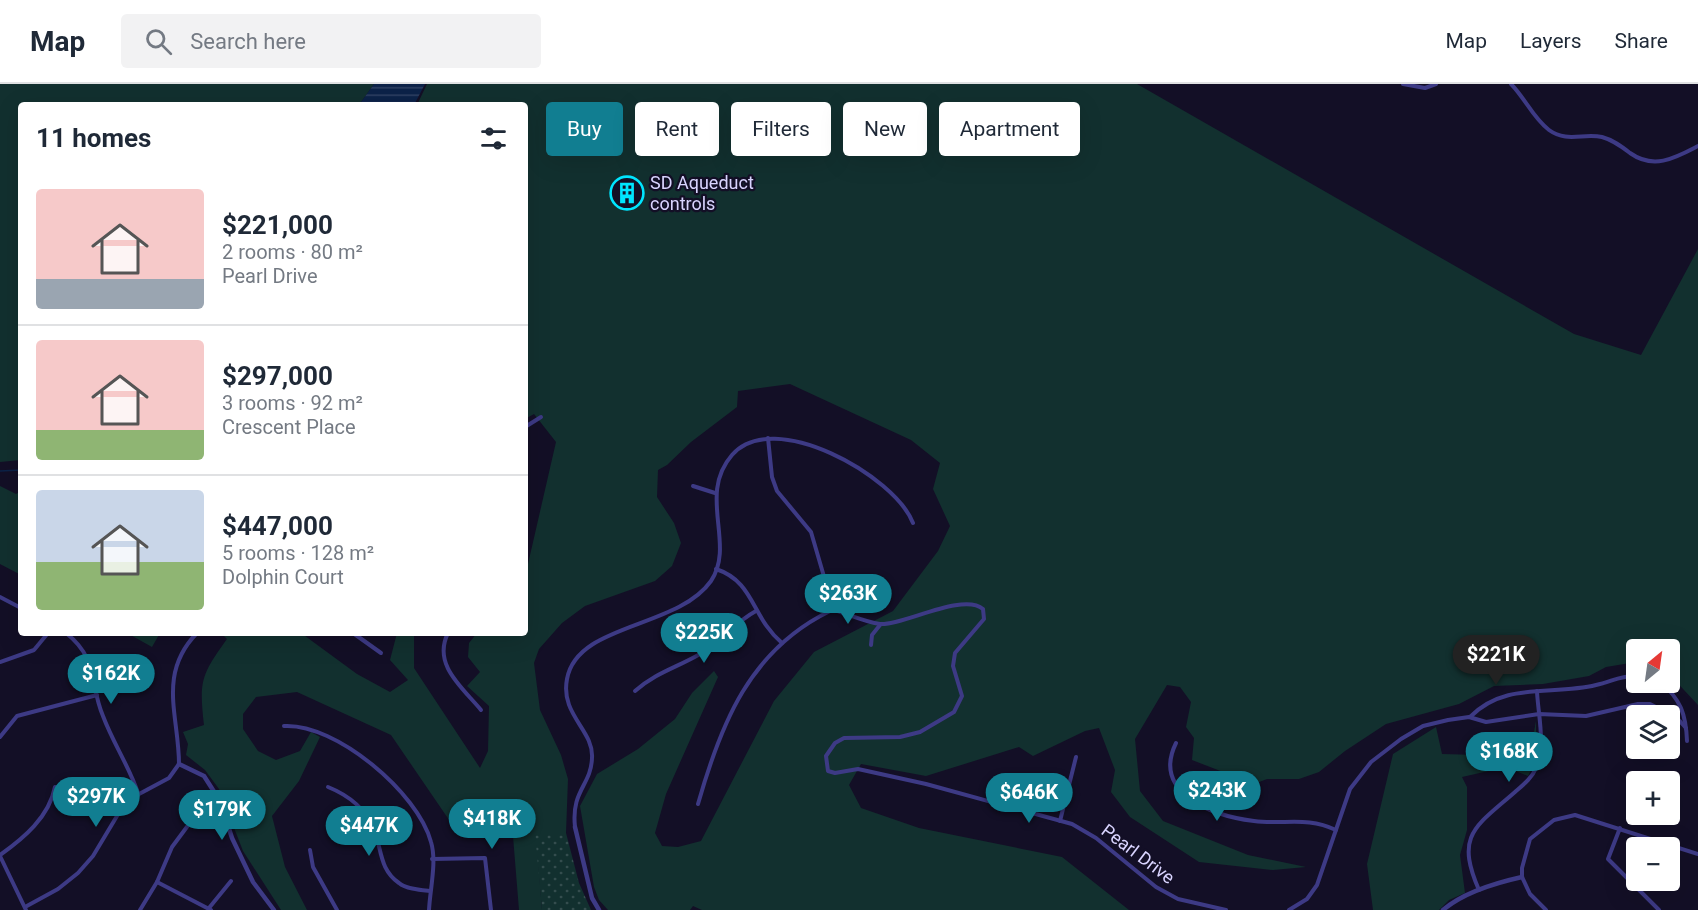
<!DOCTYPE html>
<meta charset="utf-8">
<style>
:root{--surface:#fff;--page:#f2f2f3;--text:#1f2937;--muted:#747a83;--line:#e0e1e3;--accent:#117e91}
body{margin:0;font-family:Roboto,sans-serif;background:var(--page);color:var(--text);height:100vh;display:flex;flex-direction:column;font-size:22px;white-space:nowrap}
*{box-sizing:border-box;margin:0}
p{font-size:20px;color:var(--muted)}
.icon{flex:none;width:33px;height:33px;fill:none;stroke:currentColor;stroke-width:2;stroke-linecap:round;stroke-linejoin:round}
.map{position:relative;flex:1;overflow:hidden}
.side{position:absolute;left:18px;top:18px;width:510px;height:534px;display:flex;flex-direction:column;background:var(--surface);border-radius:6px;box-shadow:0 6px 24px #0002}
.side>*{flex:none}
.guide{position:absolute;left:546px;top:18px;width:570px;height:54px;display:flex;gap:12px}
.needle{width:39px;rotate:29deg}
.controls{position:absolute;left:1626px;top:555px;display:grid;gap:12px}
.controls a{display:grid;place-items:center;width:54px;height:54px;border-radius:6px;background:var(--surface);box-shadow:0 6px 24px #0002;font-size:30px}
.price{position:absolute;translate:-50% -51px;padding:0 14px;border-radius:21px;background:var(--accent);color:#fff;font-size:20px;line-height:39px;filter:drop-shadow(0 2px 3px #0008)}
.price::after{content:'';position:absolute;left:50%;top:36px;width:18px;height:14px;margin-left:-9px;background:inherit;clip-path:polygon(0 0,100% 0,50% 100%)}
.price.on{background:#222;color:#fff}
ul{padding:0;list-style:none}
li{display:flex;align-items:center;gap:18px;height:150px;padding:0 18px}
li+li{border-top:2px solid var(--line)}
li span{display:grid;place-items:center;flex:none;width:168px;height:120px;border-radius:6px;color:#555}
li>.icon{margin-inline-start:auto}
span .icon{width:72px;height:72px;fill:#fffc;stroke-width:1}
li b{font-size:26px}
h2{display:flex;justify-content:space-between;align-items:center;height:72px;padding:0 18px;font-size:26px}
.tag{padding:0 21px;border-radius:6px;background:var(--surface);box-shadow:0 6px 24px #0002;font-size:21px;line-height:54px}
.tag.on{background:var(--accent);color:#fff}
header{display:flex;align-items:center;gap:36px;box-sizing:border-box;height:84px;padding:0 30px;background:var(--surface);border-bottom:2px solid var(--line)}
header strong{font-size:28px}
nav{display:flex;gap:33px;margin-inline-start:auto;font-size:21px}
.search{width:420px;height:54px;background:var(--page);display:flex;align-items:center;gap:15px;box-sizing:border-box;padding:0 21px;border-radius:6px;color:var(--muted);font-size:22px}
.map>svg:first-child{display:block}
.green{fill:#12302f}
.park{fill:url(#park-dots)}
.water{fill:url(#water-rules)}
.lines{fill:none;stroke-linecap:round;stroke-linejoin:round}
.stream{stroke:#0c2248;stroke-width:1.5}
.minor{stroke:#3d3a85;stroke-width:4}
.tertiary{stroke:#3d3a85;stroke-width:4.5}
.labels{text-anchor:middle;stroke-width:4.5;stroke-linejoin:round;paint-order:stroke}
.poi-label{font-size:18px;fill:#d9d4ff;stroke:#130f26;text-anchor:start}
.street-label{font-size:18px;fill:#d9d4ff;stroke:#130f26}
</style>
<header>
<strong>Map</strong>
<div class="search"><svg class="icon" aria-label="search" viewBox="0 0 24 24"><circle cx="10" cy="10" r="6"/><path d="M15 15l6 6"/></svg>Search here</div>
<nav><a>Map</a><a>Layers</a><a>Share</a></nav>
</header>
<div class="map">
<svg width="1698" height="826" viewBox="0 0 1698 826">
<defs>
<pattern id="park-dots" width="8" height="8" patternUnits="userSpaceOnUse" patternTransform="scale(1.5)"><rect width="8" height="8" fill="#12302f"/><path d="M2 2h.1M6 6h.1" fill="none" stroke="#344d4e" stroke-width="1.8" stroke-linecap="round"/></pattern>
<pattern id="water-rules" width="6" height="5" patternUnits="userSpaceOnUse" patternTransform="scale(1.5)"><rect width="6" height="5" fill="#0c2248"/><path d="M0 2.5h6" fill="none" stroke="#2f4163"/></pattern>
</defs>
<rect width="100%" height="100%" fill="#130f26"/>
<g class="green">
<polygon points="0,0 374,0 359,21 21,21 21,376 0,378"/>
<path d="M 427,0 L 1137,0 L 1574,250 L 1641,271 L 1698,165 L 1698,621 L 1670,591 L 1670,566 L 1636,566 L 1636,578 L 1606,583 L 1589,592 L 1543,600 L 1494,602 L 1459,620 L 1386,640 L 1345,667 L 1319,688 L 1299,695 L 1267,695 L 1254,700 L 1192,676 L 1194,654 L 1186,643 L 1191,618 L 1180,603 L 1167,601 L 1135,655 L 1140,707 L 1163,737 L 1248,771 L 1306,783 L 1273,786 L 1199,778 L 1130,733 L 1111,708 L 1115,686 L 1099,644 L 1085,647 L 1033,672 L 1019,663 L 926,692 L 861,680 L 849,701 L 861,724 L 919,744 L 1062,773 L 1129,826 L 702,826 L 693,822 L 690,826 L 608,826 L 599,816 L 594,803 L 580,722 L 597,690 L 638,665 L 675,635 L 692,609 L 714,587 L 718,593 L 666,710 L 655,749 L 662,762 L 678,763 L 701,757 L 774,617 L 814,568 L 893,527 L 938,467 L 950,442 L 933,405 L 940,379 L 911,356 L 790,300 L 738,307 L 737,323 L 691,358 L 667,381 L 658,386 L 657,413 L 674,439 L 681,459 L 672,482 L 655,497 L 585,522 L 562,539 L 539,565 L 534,579 L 540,626 L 561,671 L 568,695 L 566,749 L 536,750 L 542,826 L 519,826 L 512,740 L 501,736 L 468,738 L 458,749 L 391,651 L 297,608 L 256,613 L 243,630 L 243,645 L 258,667 L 276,676 L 300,667 L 311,648 L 320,653 L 299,697 L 272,732 L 285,783 L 307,826 L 281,826 L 243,767 L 219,705 L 205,686 L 186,671 L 188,660 L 183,648 L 204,641 C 199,597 201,591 227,555 L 221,549 L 301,549 L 357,590 L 390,608 L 408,596 L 390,576 L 397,549 L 414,549 L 414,584 L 480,684 L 488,667 L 489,622 L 467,602 L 480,588 L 468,573 L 469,559 L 477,549 L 525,549 L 525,493 L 556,358 L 534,330 L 525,335 L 525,21 L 417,21 Z"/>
<polygon points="0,402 16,410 21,407 21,491 0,480"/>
<polygon points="127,549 160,549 152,563"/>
<polygon points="1536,637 1536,676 1528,692 1506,683 1462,693 1467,703 1467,746 1460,771 1465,809 1449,816 1439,826 1373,826 1367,780 1393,670 1436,643 1442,670 1514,672 1524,677 1531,664"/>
</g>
<polygon class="park" points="535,749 566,749 579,799 591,826 542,826"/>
<polygon class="water" points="374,0 425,0 414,21 359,21"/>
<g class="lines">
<polyline class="stream" points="0,387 21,386"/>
<g class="minor">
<polyline points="1403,0 1425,4 1436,0"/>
<path d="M 1511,0 C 1525,14 1533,34 1549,46 C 1567,59 1583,49 1602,53 C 1613,56 1621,62 1630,69 C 1654,86 1675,74 1698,62"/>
<polyline points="525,343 541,333"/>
<polyline points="693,402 715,409"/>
<path d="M 716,485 C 755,498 751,533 782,559"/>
<polyline points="0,513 21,524"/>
<path d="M 831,525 C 846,529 864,538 880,540 C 902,542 963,508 983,525 L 984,535 L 955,569 L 953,582 L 962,612 L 954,628 L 920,648 L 900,653 L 844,654 L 835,659 L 826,672 L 828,687 L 835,689 L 858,685 L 926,700 L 1072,740 L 1096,754 L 1156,803 L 1178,815 L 1226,826"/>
<path d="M 66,549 C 99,575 89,599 103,632 C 113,659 129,682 138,709"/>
<polyline points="353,549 381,569"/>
<path d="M 448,549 C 432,581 463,604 481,626"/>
<polyline points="871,561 872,551 880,541"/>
<polyline points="0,578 34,566 48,549"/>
<path d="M 1660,598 C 1681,615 1686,631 1687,657"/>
<path d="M 635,607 C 657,588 676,584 700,570 C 721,558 735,538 756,527"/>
<path d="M 1470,633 C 1505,597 1552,612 1596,601 C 1611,598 1621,591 1636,592"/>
<path d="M 284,642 C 336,639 418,709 431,758 C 437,778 430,805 429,826"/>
<polyline points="0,653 17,632 97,611"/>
<path d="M 1176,659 C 1151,710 1214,732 1254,737 C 1285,741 1306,732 1336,746"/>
<path d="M 328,703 C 348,711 366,725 374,746 C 382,765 379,785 399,799 C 406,805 420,806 430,807"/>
<path d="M 698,720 C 721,639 750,566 830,527 L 832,520 L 811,448 L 777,407 L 772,393 L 768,354"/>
<polyline points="1060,737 1076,673"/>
<path d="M 575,743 C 571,706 591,702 592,674 C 594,646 560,631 567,595 C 577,539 677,545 711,497 C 736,460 697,411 732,371 C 773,323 895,392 913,439"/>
<polyline points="1620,744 1608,775 1659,826"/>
<polyline points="310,766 313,783 337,826"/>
<path d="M 0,771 C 24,754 49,733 55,703"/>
<polyline points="0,772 26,826"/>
<polyline points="432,775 485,774 491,826"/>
<polyline points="157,798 211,826"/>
<path d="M 1479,806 C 1455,751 1475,743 1515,708 C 1523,701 1532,694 1536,684 C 1546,660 1538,631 1537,607"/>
<path d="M 25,823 L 58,805 L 78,789 L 93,772 L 126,717 L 169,694 L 179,680 C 179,632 157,590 197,549"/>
<polyline points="209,824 231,797"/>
<polyline points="140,826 157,798 172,763 198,728"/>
<polyline points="1289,826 1307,815 1317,801 1350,705 1371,678 1401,655 1423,642 1448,636 1469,633 1486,638 1539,630 1586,632 1638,620 1650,620 1677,634 1686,644"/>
<polyline points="1546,826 1530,810 1522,793 1522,784 1530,755 1554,736 1575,731 1698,770"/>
</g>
<g class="tertiary">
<polyline points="179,680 204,692 220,717 232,754 253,798 274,826"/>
<polyline points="575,743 592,814 599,826"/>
<path d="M 1443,826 C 1464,808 1495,799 1522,793"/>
</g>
</g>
<defs>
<symbol id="building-ring" viewBox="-11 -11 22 22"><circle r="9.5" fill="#130f26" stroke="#00e5ff" stroke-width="1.5"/><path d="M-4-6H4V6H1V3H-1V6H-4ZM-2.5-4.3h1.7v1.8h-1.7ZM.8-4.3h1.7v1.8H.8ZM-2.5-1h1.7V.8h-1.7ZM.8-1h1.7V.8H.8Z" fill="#00e5ff"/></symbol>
</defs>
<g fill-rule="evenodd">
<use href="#building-ring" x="608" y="90" width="38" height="38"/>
</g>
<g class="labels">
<g class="poi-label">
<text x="650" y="105">SD Aqueduct<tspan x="650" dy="21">controls</tspan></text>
</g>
<g class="street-label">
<text transform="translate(1138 770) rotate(37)" y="6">Pearl Drive</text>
</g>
</g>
</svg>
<div class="controls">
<a><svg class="needle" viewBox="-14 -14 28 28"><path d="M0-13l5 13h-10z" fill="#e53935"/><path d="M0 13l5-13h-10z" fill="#747a83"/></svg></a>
<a><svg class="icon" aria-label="layers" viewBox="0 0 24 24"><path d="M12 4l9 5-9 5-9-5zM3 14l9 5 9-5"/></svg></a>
<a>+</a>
<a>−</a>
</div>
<b class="price" style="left:848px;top:541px">$263K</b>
<b class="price" style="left:704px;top:580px">$225K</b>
<b class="price on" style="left:1496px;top:602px">$221K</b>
<b class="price" style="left:111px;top:621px">$162K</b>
<b class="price" style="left:1509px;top:699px">$168K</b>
<b class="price" style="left:1217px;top:738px">$243K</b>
<b class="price" style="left:1029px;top:740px">$646K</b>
<b class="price" style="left:96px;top:744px">$297K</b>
<b class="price" style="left:222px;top:757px">$179K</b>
<b class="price" style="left:492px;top:766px">$418K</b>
<b class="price" style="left:369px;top:773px">$447K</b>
<div class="guide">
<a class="tag on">Buy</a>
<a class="tag">Rent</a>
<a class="tag">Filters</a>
<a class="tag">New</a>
<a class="tag">Apartment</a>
</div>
<section class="side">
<h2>11 homes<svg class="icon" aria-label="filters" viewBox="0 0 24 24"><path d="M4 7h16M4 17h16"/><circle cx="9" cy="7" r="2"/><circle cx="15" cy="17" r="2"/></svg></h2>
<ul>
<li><span style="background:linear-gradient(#f6c9c9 75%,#9aa5b1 0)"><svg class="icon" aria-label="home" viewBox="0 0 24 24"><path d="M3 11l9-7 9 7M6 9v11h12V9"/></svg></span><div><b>$221,000</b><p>2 rooms · 80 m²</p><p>Pearl Drive</p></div></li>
<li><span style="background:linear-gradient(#f6c9c9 75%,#8fb573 0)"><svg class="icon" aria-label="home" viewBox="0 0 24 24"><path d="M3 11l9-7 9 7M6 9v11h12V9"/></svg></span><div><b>$297,000</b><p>3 rooms · 92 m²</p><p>Crescent Place</p></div></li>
<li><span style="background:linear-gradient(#c9d6e8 60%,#8fb573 0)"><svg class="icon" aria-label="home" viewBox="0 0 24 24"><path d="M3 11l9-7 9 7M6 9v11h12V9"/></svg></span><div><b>$447,000</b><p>5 rooms · 128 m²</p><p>Dolphin Court</p></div></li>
</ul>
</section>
</div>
